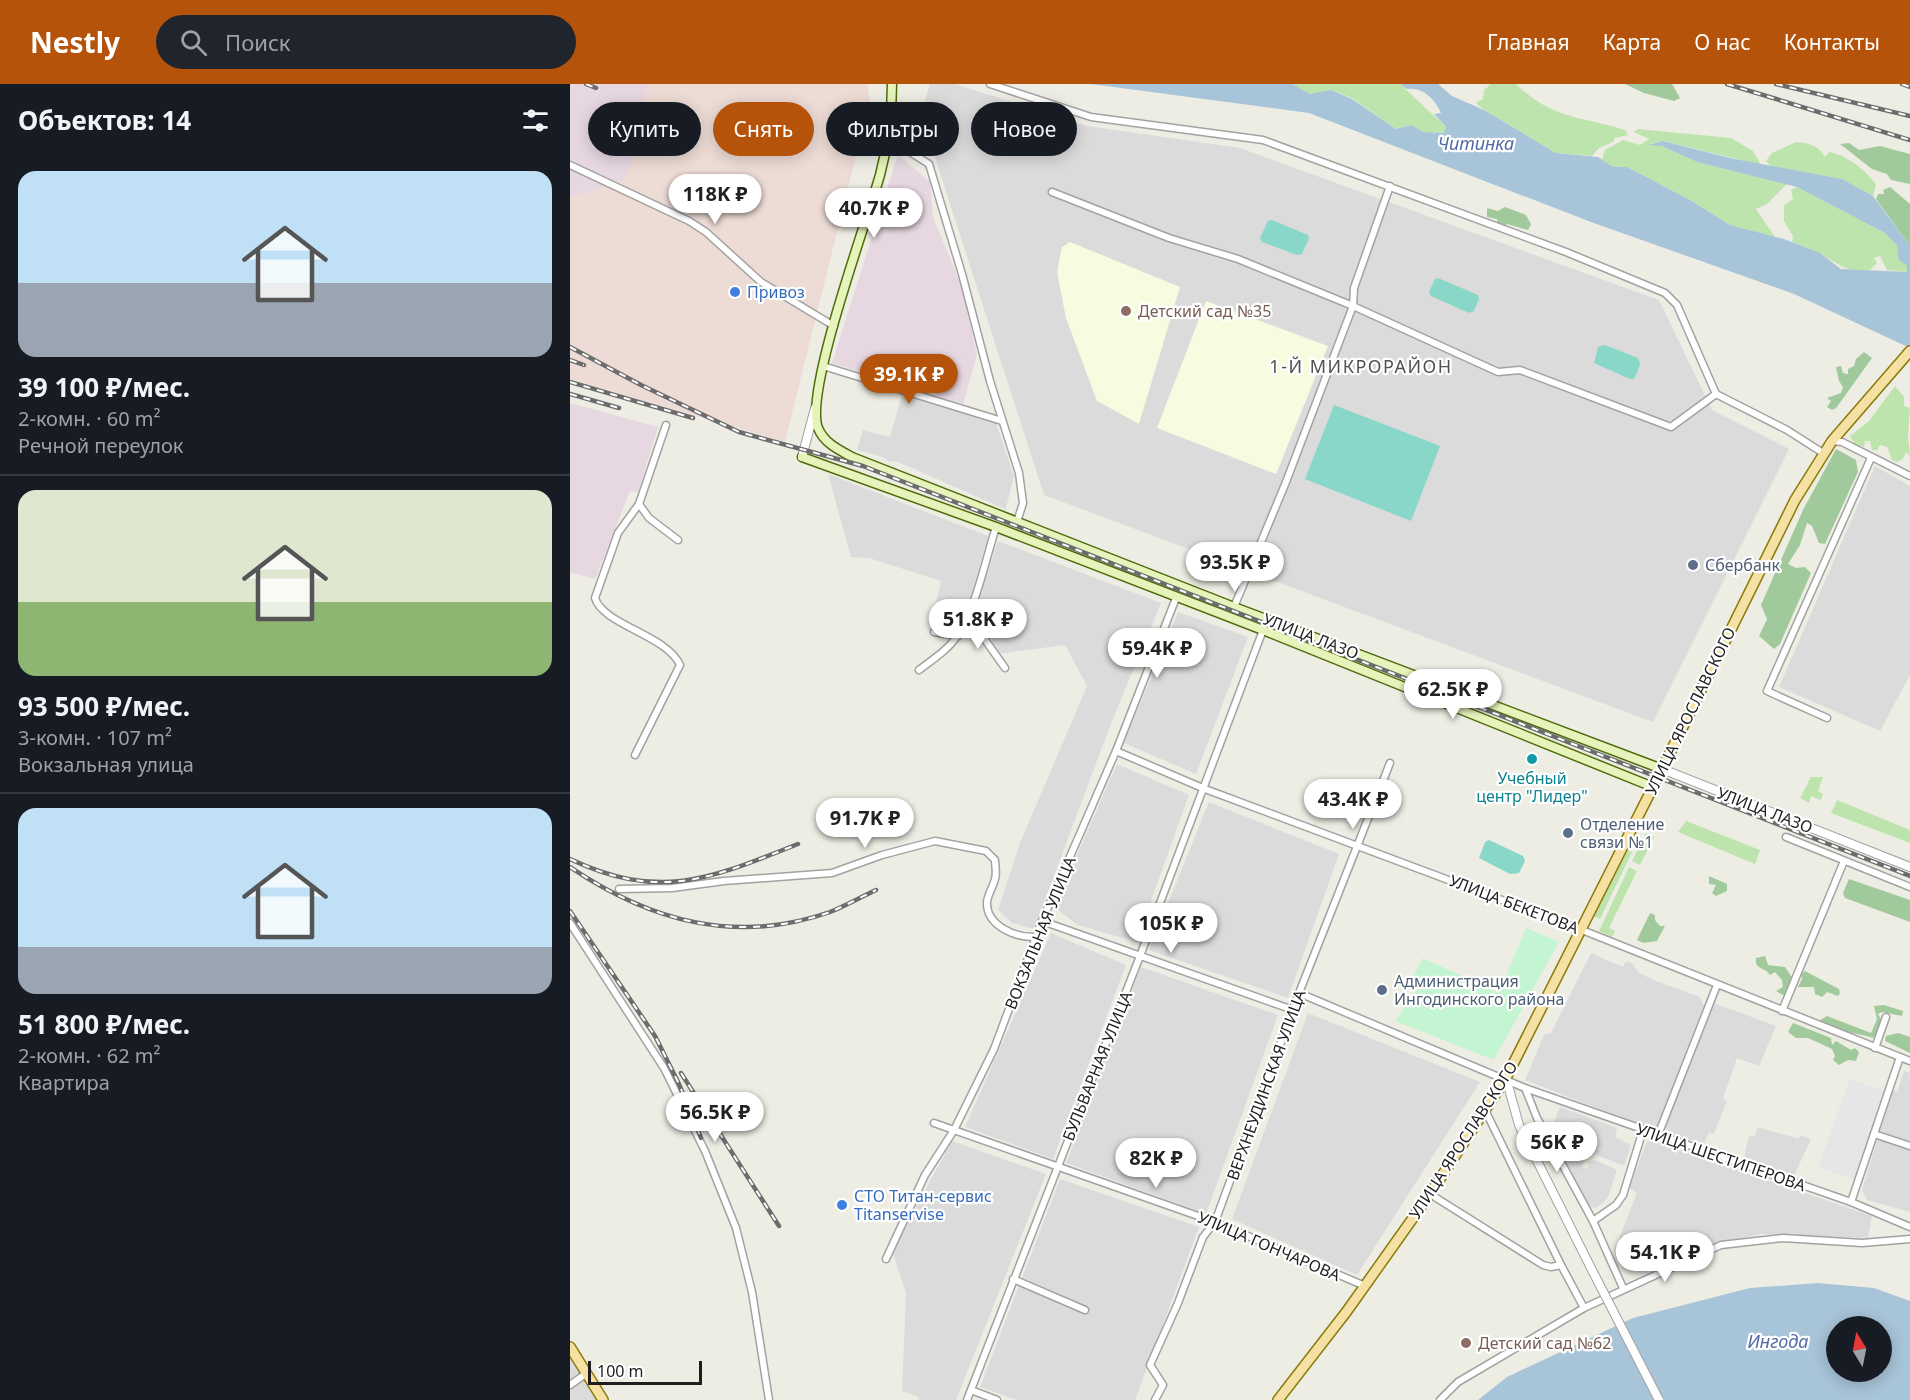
<!DOCTYPE html>
<html lang="ru">
<meta charset="utf-8">
<style>
:root{--surface:#171b24;--page:#20242c;--text:#f1f3f6;--muted:#9ea1a6;--line:#363941;--accent:#b45309}
body{margin:0;font-family:"Noto Sans",sans-serif;background:var(--page);color:var(--text);height:100vh;display:flex;flex-direction:column;font-size:22px;white-space:nowrap}
*{box-sizing:border-box;margin:0}
p{font-size:20px;color:var(--muted)}
.icon{flex:none;width:33px;height:33px;fill:none;stroke:currentColor;stroke-width:2;stroke-linecap:round;stroke-linejoin:round}
.map{position:relative;flex:1;overflow:hidden}
.drawer{display:flex;flex-direction:column;background:var(--surface);width:570px}
.drawer>*{flex:none}
.top-card{position:absolute;left:18px;top:18px;width:570px;height:54px;display:flex;gap:12px}
.needle{width:39px;rotate:350deg}
.controls{position:absolute;left:1256px;top:1232px;display:grid;gap:12px}
.controls a{display:grid;place-items:center;width:66px;height:66px;border-radius:50%;background:var(--surface);box-shadow:0 3px 15px #0003;font-size:30px}
.scale{position:absolute;left:18px;bottom:15px;width:114px;box-sizing:border-box;padding-left:6px;border:3px solid #1e1e1e;border-top:0;font-size:16px;line-height:21px;white-space:nowrap;color:#1e1e1e;-webkit-text-stroke:4px #fff;paint-order:stroke}
.price{position:absolute;translate:-50% -51px;padding:0 14px;border-radius:21px;background:#fff;color:#222;font-size:20px;line-height:39px;filter:drop-shadow(0 2px 3px #0008)}
.price::after{content:'';position:absolute;left:50%;top:36px;width:18px;height:14px;margin-left:-9px;background:inherit;clip-path:polygon(0 0,100% 0,50% 100%)}
.price.active{background:var(--accent);color:#fff}
ul{padding:0;list-style:none}
li{display:grid;align-content:center;gap:12px;height:318px;padding:0 18px}
li+li{border-top:2px solid var(--line)}
li span{display:grid;place-items:center;height:186px;border-radius:18px;color:#555}
li>.icon{margin-inline-start:auto}
span .icon{width:108px;height:108px;fill:#fffc;stroke-width:1}
li b{font-size:26px}
h2{display:flex;justify-content:space-between;align-items:center;height:72px;padding:0 18px;font-size:26px}
.pill{padding:0 21px;border-radius:27px;background:var(--surface);box-shadow:0 3px 15px #0003;font-size:21px;line-height:54px}
.pill.active{background:var(--accent);color:#fff}
header{display:flex;align-items:center;gap:36px;box-sizing:border-box;height:84px;padding:0 30px;background:var(--accent);color:#fff}
header strong{font-size:28px}
nav{display:flex;gap:33px;margin-inline-start:auto;font-size:21px}
.search{width:420px;height:54px;background:var(--page);display:flex;align-items:center;gap:15px;box-sizing:border-box;padding:0 21px;border-radius:33px;color:var(--muted);font-size:22px}
main{display:flex;flex:1;min-height:0}
.map>svg:first-child{display:block}
.residential{fill:#dcdbdb}
.commercial{fill:#eddbd5}
.industrial{fill:#e6d7e0}
.education{fill:#f6fcdf}
.grass{fill:#bee4ae}
.forest{fill:#a1ca9c}
.park{fill:#c4f5d2}
.pitch{fill:#88d7c8}
.parking{fill:#e6e6e6}
.water{fill:#a8c4d8;fill-rule:evenodd}
.lines{fill:none;stroke-linecap:round;stroke-linejoin:round}
.minor-casing{stroke:#a2a2a2;stroke-width:9}
.tertiary-casing{stroke:#a2a2a2;stroke-width:10}
.secondary-casing{stroke:#4f6c0d;stroke-width:11}
.primary-casing{stroke:#8b7a0c;stroke-width:12}
.minor{stroke:#fff;stroke-width:6}
.tertiary{stroke:#fff;stroke-width:8}
.secondary{stroke:#e6f4bc;stroke-width:8}
.primary{stroke:#f4e1a3;stroke-width:9}
.rail-casing{stroke:#6c6c6c;stroke-width:4.5}
.rail{stroke:#fff;stroke-width:2;stroke-dasharray:7;stroke-linecap:butt}
.tertiary-bridge-casing{stroke:#a2a2a2;stroke-width:10;stroke-linecap:butt}
.tertiary-bridge{stroke:#fff;stroke-width:8}
.shop-dot{fill:#3f7fe0;stroke:#fff;stroke-width:2}
.education-dot{fill:#8d6e63;stroke:#fff;stroke-width:2}
.service-dot{fill:#5c6f8a;stroke:#fff;stroke-width:2}
.culture-dot{fill:#0f9aa8;stroke:#fff;stroke-width:2}
.labels{text-anchor:middle;stroke-width:4.5;stroke-linejoin:round;paint-order:stroke}
.shop-label{font-size:16px;fill:#366cbe;stroke:#fff;text-anchor:start}
.education-label{font-size:16px;fill:#785e54;stroke:#fff;text-anchor:start}
.service-label{font-size:16px;fill:#4e5e75;stroke:#fff;text-anchor:start}
.street-label{font-size:16px;fill:#1e1e1e;stroke:#fff}
.culture-label{font-size:16px;fill:#0d838f;stroke:#fff}
.water-label{font-size:18px;font-style:italic;fill:#526ba6;stroke:#fff}
.neighbourhood-label{font-size:18px;letter-spacing:1.5px;fill:#515151;stroke:#fff}
</style>
<header>
<strong>Nestly</strong>
<div class="search"><svg class="icon" aria-label="search" viewBox="0 0 24 24"><circle cx="10" cy="10" r="6"/><path d="M15 15l6 6"/></svg>Поиск</div>
<nav><a>Главная</a><a>Карта</a><a>О нас</a><a>Контакты</a></nav>
</header>
<main>
<section class="drawer">
<h2>Объектов: 14<svg class="icon" aria-label="filters" viewBox="0 0 24 24"><path d="M4 7h16M4 17h16"/><circle cx="9" cy="7" r="2"/><circle cx="15" cy="17" r="2"/></svg></h2>
<ul>
<li><span style="background:linear-gradient(#bfe0f5 60%,#9aa5b1 0)"><svg class="icon" aria-label="home" viewBox="0 0 24 24"><path d="M3 11l9-7 9 7M6 9v11h12V9"/></svg></span><div><b>39 100 ₽/мес.</b><p>2-комн. · 60 m²</p><p>Речной переулок</p></div></li>
<li><span style="background:linear-gradient(#dfe7d0 60%,#8fb573 0)"><svg class="icon" aria-label="home" viewBox="0 0 24 24"><path d="M3 11l9-7 9 7M6 9v11h12V9"/></svg></span><div><b>93 500 ₽/мес.</b><p>3-комн. · 107 m²</p><p>Вокзальная улица</p></div></li>
<li><span style="background:linear-gradient(#bfe0f5 75%,#9aa5b1 0)"><svg class="icon" aria-label="home" viewBox="0 0 24 24"><path d="M3 11l9-7 9 7M6 9v11h12V9"/></svg></span><div><b>51 800 ₽/мес.</b><p>2-комн. · 62 m²</p><p>Квартира</p></div></li>
</ul>
</section>
<div class="map">
<svg width="1340" height="1316" viewBox="0 0 1340 1316">
<rect width="100%" height="100%" fill="#eeede4"/>
<g class="residential">
<polygon points="360,0 385,0 517,42 670,64 1089,216 1142,326 1219,365 1083,638 474,411 351,30"/>
<polygon points="332,311 426,339 444,392 434,432 435,425 326,377 320,378 313,373 287,366 293,346 320,353"/>
<polygon points="1305,382 1340,402 1340,591 1310,647 1209,603"/>
<polygon points="258,390 418,452 396,529 366,518 371,497 299,474 281,473"/>
<polygon points="428,457 591,519 542,637 464,845 442,839 428,826 450,759 517,602 495,561 419,571 425,535 405,527"/>
<polygon points="608,528 678,553 626,690 554,659"/>
<polygon points="547,680 619,711 566,858 508,841 484,823"/>
<polygon points="639,718 769,770 718,914 579,866"/>
<polygon points="481,849 556,881 483,1075 395,1043"/>
<polygon points="1021,869 1053,883 1056,877 1062,879 1068,888 1083,896 1130,913 1134,922 1086,1044 1070,1041 955,996 974,951 981,949"/>
<polygon points="571,883 708,931 636,1130 496,1079"/>
<polygon points="1144,919 1206,942 1189,982 1167,974 1153,1014 1157,1017 1144,1050 1139,1048 1134,1060 1097,1049 1096,1036 1117,989"/>
<polygon points="738,929 910,998 787,1191 662,1135"/>
<polygon points="1334,987 1340,989 1340,1058 1310,1047 1323,1006 1327,1008"/>
<polygon points="990,1023 1047,1044 1045,1053 1061,1061 1054,1082 1024,1070 1015,1073 1012,1083 1017,1085 1019,1078 1025,1076 1047,1086 1038,1114 1026,1124 1020,1123 1013,1113 981,1045"/>
<polygon points="1188,1043 1229,1055 1230,1051 1241,1055 1223,1094 1174,1074 1179,1051 1184,1053"/>
<polygon points="1078,1055 1302,1132 1298,1154 1190,1150 1127,1165 1107,1174 1103,1162 1087,1160 1061,1168 1049,1155 1067,1109 1059,1104"/>
<polygon points="1312,1056 1340,1066 1340,1128 1297,1116 1292,1106 1307,1057"/>
<polygon points="382,1057 476,1090 386,1316 348,1316 349,1313 332,1307 336,1209 322,1167"/>
<polygon points="490,1095 629,1143 565,1316 447,1316 410,1303"/>
<polygon points="0,1269 30,1316 0,1316"/>
</g>
<polygon class="commercial" points="78,0 297,0 300,15 215,358 0,295 0,112 4,112 54,55 63,28 72,19"/>
<g class="industrial">
<polygon points="0,0 78,0 72,19 63,28 54,55 66,62 56,95 4,112 0,112"/>
<polygon points="328,71 360,98 363,133 391,201 407,271 393,320 262,279"/>
<polygon points="0,319 88,343 68,408 60,407 25,495 0,488"/>
</g>
<g class="education">
<polygon points="500,158 610,203 569,340 527,317 496,234 487,188 492,163"/>
<polygon points="636,217 758,262 706,390 587,344"/>
</g>
<g class="grass">
<polygon points="722,0 830,0 876,43 875,49 854,48 841,41 826,45 782,14 761,6 740,11"/>
<path d="M 921,0 L 946,0 C 982,35 1010,32 1055,46 L 1058,51 L 1045,54 L 1043,58 L 1029,64 L 1022,72 L 986,69 L 914,26 L 906,19 L 913,15 L 914,6 Z"/>
<polygon points="1068,45 1161,54 1183,67 1191,81 1094,57 1080,60 1092,62 1127,78 1217,100 1197,120 1186,125 1205,153 1160,141 1120,116 1057,83 1043,84 1032,76 1035,66 1053,56 1070,61 1079,55 1064,48"/>
<path d="M 1226,58 C 1239,59 1248,61 1255,73 L 1259,68 C 1275,70 1298,87 1306,101 L 1303,112 L 1272,95 L 1202,83 L 1196,77 L 1202,69 Z"/>
<path d="M 1227,103 L 1315,149 L 1327,162 L 1328,175 L 1338,182 L 1337,188 L 1317,186 L 1310,172 L 1304,174 L 1307,179 L 1300,186 C 1270,188 1272,180 1248,169 C 1240,165 1230,162 1222,158 L 1223,152 L 1214,137 L 1214,121 L 1223,115 L 1221,106 Z"/>
<polygon points="1325,302 1334,313 1334,322 1340,324 1338,352 1340,372 1336,368 1333,375 1327,378 1322,376 1317,363 1310,361 1307,366 1302,366 1300,357 1295,357 1294,363 1285,361 1280,352 1299,337"/>
<polygon points="1241,693 1253,693 1248,707 1253,710 1251,716 1241,712 1239,719 1230,714"/>
<polygon points="1267,716 1340,746 1340,759 1261,729"/>
<polygon points="1116,737 1190,766 1185,780 1108,748"/>
<polygon points="1076,749 1084,753 1070,781 1062,777"/>
<polygon points="1058,766 1062,768 1030,835 1023,832"/>
<polygon points="1059,783 1067,787 1039,844 1045,847 1042,853 1029,847"/>
</g>
<g class="forest">
<polygon points="1055,0 1102,0 1110,14 1104,17 1074,9"/>
<polygon points="1279,59 1289,66 1310,62 1340,70 1340,100 1321,96 1317,90 1302,85 1270,60"/>
<polygon points="1320,103 1340,120 1340,162 1306,115 1308,110 1314,110 1313,106"/>
<polygon points="935,123 956,131 961,140 958,146 937,140 934,142 928,140 927,135 917,133 917,124 928,127"/>
<polygon points="1294,268 1302,274 1266,324 1262,326 1257,323 1261,317 1257,314 1271,309 1273,303 1269,297 1266,283 1271,282 1273,289 1278,290 1278,285 1284,282 1286,275"/>
<polygon points="1266,365 1286,376 1288,388 1255,460 1249,459 1242,442 1237,439 1230,461 1218,480 1226,484 1235,483 1241,489 1210,560 1204,565 1189,552 1197,535 1191,521 1233,426"/>
<polygon points="1139,792 1157,800 1157,807 1146,812 1142,809 1146,801 1139,800"/>
<polygon points="1279,795 1340,816 1340,838 1275,814 1273,809"/>
<polygon points="1080,829 1085,831 1085,836 1090,842 1095,842 1087,857 1073,859 1067,856"/>
<path d="M 1195,872 L 1198,881 L 1215,883 L 1223,895 L 1221,905 L 1213,911 L 1206,907 L 1213,903 L 1212,896 L 1205,888 L 1200,891 C 1196,883 1184,886 1186,874 Z"/>
<polygon points="1235,887 1269,905 1270,909 1268,912 1257,908 1252,913 1245,910 1244,903 1228,903 1232,895 1231,890"/>
<path d="M 1314,921 L 1333,927 L 1332,932 L 1312,928 L 1308,930 L 1312,937 L 1310,947 L 1303,954 C 1287,948 1263,949 1250,936 L 1257,932 L 1301,949 L 1307,935 L 1304,922 Z"/>
<polygon points="1223,939 1261,954 1262,961 1266,957 1281,966 1285,964 1289,968 1286,977 1278,976 1269,981 1263,976 1265,972 1262,965 1238,954 1226,954 1218,948"/>
<polygon points="1328,949 1340,953 1340,969 1315,957 1316,952"/>
</g>
<polygon class="park" points="956,844 989,858 924,976 825,937 852,898 843,892 853,874 929,909"/>
<g class="pitch">
<polygon points="702,136 738,151 739,155 732,170 727,171 692,158 690,154 698,137"/>
<polygon points="868,194 908,211 909,215 904,227 899,229 861,212 859,208 865,195"/>
<polygon points="1035,261 1068,274 1070,281 1064,295 1060,295 1024,279 1028,263"/>
<polygon points="764,321 870,362 841,437 735,395"/>
<polygon points="919,756 953,772 955,777 949,789 940,790 909,774 915,758"/>
</g>
<polygon class="parking" points="1280,995 1316,1008 1284,1096 1248,1083"/>
<g class="water">
<path d="M 521,0 L 722,0 L 740,10 L 761,6 L 782,15 L 826,45 L 841,41 L 854,48 L 874,49 L 876,43 L 864,30 L 871,29 C 865,15 853,3 837,5 L 830,0 L 868,0 L 882,12 L 914,26 L 986,69 L 1028,73 L 1043,83 L 1057,83 L 1120,116 L 1160,141 L 1214,155 L 1250,169 L 1271,185 L 1337,188 L 1337,182 L 1328,175 L 1327,162 L 1315,149 L 1227,103 L 1127,78 L 1092,62 L 1078,61 L 1093,57 L 1160,74 L 1272,95 L 1303,112 L 1340,162 L 1340,264 L 1224,210 L 1021,138 L 739,29 Z"/>
<path d="M 1248,1199 L 1304,1204 L 1340,1217 L 1340,1316 L 908,1316 L 937,1293 L 1063,1234 L 1180,1204 ZM 1266,1242 L 1311,1242 L 1311,1287 L 1266,1287 Z"/>
</g>
<g class="lines">
<defs>
<g id="minor">
<polyline points="420,0 521,33 693,56 996,168 1095,209 1107,221 1146,310 1217,346 1253,369"/>
<polyline points="317,60 332,63 359,80 392,190 420,297 449,389 453,419 447,438"/>
<polyline points="0,81 119,137 136,148 191,198 264,242"/>
<polyline points="482,108 599,154 668,175 783,222 928,288 950,286 1101,343 1146,310"/>
<polyline points="253,282 432,337"/>
<polyline points="1262,357 1272,358 1340,392"/>
<polyline points="69,420 79,434 108,456"/>
<polyline points="664,523 716,398 773,248 783,222 784,204 820,102"/>
<polyline points="396,534 406,543 435,584"/>
<polyline points="364,548 388,552"/>
<path d="M 349,586 C 362,576 378,566 387,552 C 405,527 416,474 426,443"/>
<polyline points="1257,634 1197,607 1301,374"/>
<polyline points="546,667 635,705 1012,846 1340,977"/>
<path d="M 65,671 L 110,581 C 97,551 33,541 25,514 L 48,449 L 69,420 L 96,341"/>
<polyline points="1216,753 1340,803"/>
<path d="M 49,805 L 102,804 L 154,797 L 262,789 L 312,771 L 365,757 L 416,767 L 425,776 C 425,782 427,789 425,795 C 423,803 418,810 417,818 C 416,842 446,854 466,853"/>
<polyline points="472,837 723,926"/>
<polyline points="0,839 94,984 135,1067 166,1144 182,1208 199,1316"/>
<polyline points="729,909 955,1004 1281,1118 1340,1143"/>
<polyline points="1212,927 1274,777"/>
<polyline points="1305,964 1316,933"/>
<polyline points="955,1004 967,1034 1023,1137 1053,1204"/>
<polyline points="915,1026 991,1181"/>
<polyline points="364,1039 645,1138 795,1202"/>
<polyline points="1304,1050 1340,1062"/>
<polyline points="1088,1051 1147,901"/>
<polyline points="860,1110 973,1181 981,1183 991,1181 1014,1224"/>
<polyline points="1281,1118 1330,973"/>
<polyline points="1023,1137 1046,1121 1053,1111 1073,1046"/>
<polyline points="316,1175 355,1091 384,1046 424,965 472,837 546,667 606,514"/>
<polyline points="443,1195 515,1226"/>
<polyline points="0,1301 17,1289"/>
<polyline points="401,1306 427,1316"/>
<polyline points="397,1316 570,872 693,546"/>
<polyline points="585,1316 593,1301 580,1281 608,1219 633,1153 645,1138 729,909 820,679"/>
<polyline points="870,1316 888,1298 1014,1224 1151,1161 1213,1154 1292,1159 1340,1155"/>
</g>
<g id="tertiary">
<polyline points="232,373 245,324"/>
<polyline points="1092,685 1340,783"/>
<polyline points="936,994 949,1041 1023,1188"/>
</g>
<g id="secondary">
<path d="M 322,0 C 322,31 318,61 310,91 C 297,137 234,308 248,344 C 254,359 269,366 282,373 L 664,523 L 1092,685"/>
<polyline points="232,373 426,443 693,546 1083,703"/>
</g>
<g id="primary">
<polyline points="0,1263 33,1316"/>
<polyline points="708,1316 777,1227 860,1110 936,994 1092,685 1225,416 1262,357 1340,267"/>
</g>
</defs>
<use href="#minor" class="minor-casing"/>
<use href="#tertiary" class="tertiary-casing"/>
<use href="#secondary" class="secondary-casing"/>
<use href="#primary" class="primary-casing"/>
<use href="#minor" class="minor"/>
<use href="#tertiary" class="tertiary"/>
<use href="#secondary" class="secondary"/>
<use href="#primary" class="primary"/>
<defs>
<g id="rail">
<polyline points="16,0 26,4"/>
<polyline points="1157,0 1340,56"/>
<polyline points="1206,0 1340,32"/>
<polyline points="1332,0 1340,3"/>
<polyline points="0,263 71,301 169,348 293,382 1340,792"/>
<polyline points="0,276 14,281"/>
<polyline points="0,298 123,334"/>
<polyline points="0,310 49,324"/>
<path d="M 0,775 C 91,818 142,794 228,760"/>
<path d="M 0,783 C 80,837 166,861 260,828 C 275,822 291,813 306,806"/>
<polyline points="0,827 85,952 109,1000 131,1054"/>
<polyline points="111,989 209,1142"/>
</g>
</defs>
<use href="#rail" class="rail-casing"/>
<use href="#rail" class="rail"/>
<defs>
<polyline id="tertiary-bridge" points="1023,1188 1089,1316"/>
</defs>
<use href="#tertiary-bridge" class="tertiary-bridge-casing"/>
<use href="#tertiary-bridge" class="tertiary-bridge"/>
</g>
<g class="shop-dot">
<circle cx="165" cy="208" r="6"/>
<circle cx="272" cy="1121" r="6"/>
</g>
<g class="education-dot">
<circle cx="556" cy="227" r="6"/>
<circle cx="896" cy="1259" r="6"/>
</g>
<g class="service-dot">
<circle cx="1123" cy="481" r="6"/>
<circle cx="998" cy="749" r="6"/>
<circle cx="812" cy="906" r="6"/>
</g>
<circle class="culture-dot" cx="962" cy="675" r="6"/>
<g class="labels">
<g class="shop-label">
<text x="177" y="214">Привоз</text>
<text x="284" y="1118">СТО Титан-сервис<tspan x="284" dy="18">Titanservise</tspan></text>
</g>
<g class="education-label">
<text x="568" y="233">Детский сад №35</text>
<text x="908" y="1265">Детский сад №62</text>
</g>
<g class="service-label">
<text x="1135" y="487">Сбербанк</text>
<text x="1010" y="746">Отделение<tspan x="1010" dy="18">связи №1</tspan></text>
<text x="824" y="903">Администрация<tspan x="824" dy="18">Ингодинского района</tspan></text>
</g>
<g class="street-label">
<text transform="translate(741 552) rotate(21)" y="6">УЛИЦА ЛАЗО</text>
<text transform="translate(1120 627) rotate(-64)" y="6">УЛИЦА ЯРОСЛАВСКОГО</text>
<text transform="translate(1195 726) rotate(21)" y="6">УЛИЦА ЛАЗО</text>
<text transform="translate(944 820) rotate(21)" y="6">УЛИЦА БЕКЕТОВА</text>
<text transform="translate(470 849) rotate(-68)" y="6">ВОКЗАЛЬНАЯ УЛИЦА</text>
<text transform="translate(527 982) rotate(-68)" y="6">БУЛЬВАРНАЯ УЛИЦА</text>
<text transform="translate(696 1001) rotate(-70)" y="6">ВЕРХНЕУДИНСКАЯ УЛИЦА</text>
<text transform="translate(893 1056) rotate(-57)" y="6">УЛИЦА ЯРОСЛАВСКОГО</text>
<text transform="translate(1151 1073) rotate(19)" y="6">УЛИЦА ШЕСТИПЕРОВА</text>
<text transform="translate(699 1162) rotate(23)" y="6">УЛИЦА ГОНЧАРОВА</text>
</g>
<g class="culture-label">
<text x="962" y="700">Учебный<tspan x="962" dy="18">центр "Лидер"</tspan></text>
</g>
<g class="water-label">
<text x="906" y="66">Читинка</text>
<text x="1208" y="1264">Ингода</text>
</g>
<g class="neighbourhood-label">
<text x="791" y="289">1-Й МИКРОРАЙОН</text>
</g>
</g>
</svg>
<div class="controls">
<a><svg class="needle" viewBox="-14 -14 28 28"><path d="M0-13l5 13h-10z" fill="#e53935"/><path d="M0 13l5-13h-10z" fill="#9ea1a6"/></svg></a>
</div>
<div class="scale">100 m</div>
<b class="price" style="left:145px;top:141px">118K ₽</b>
<b class="price" style="left:304px;top:155px">40.7K ₽</b>
<b class="price active" style="left:339px;top:321px">39.1K ₽</b>
<b class="price" style="left:665px;top:509px">93.5K ₽</b>
<b class="price" style="left:408px;top:566px">51.8K ₽</b>
<b class="price" style="left:587px;top:595px">59.4K ₽</b>
<b class="price" style="left:883px;top:636px">62.5K ₽</b>
<b class="price" style="left:783px;top:746px">43.4K ₽</b>
<b class="price" style="left:295px;top:765px">91.7K ₽</b>
<b class="price" style="left:601px;top:870px">105K ₽</b>
<b class="price" style="left:145px;top:1059px">56.5K ₽</b>
<b class="price" style="left:987px;top:1089px">56K ₽</b>
<b class="price" style="left:586px;top:1105px">82K ₽</b>
<b class="price" style="left:1095px;top:1199px">54.1K ₽</b>
<div class="top-card">
<a class="pill">Купить</a>
<a class="pill active">Снять</a>
<a class="pill">Фильтры</a>
<a class="pill">Новое</a>
</div>
</div>
</main>
